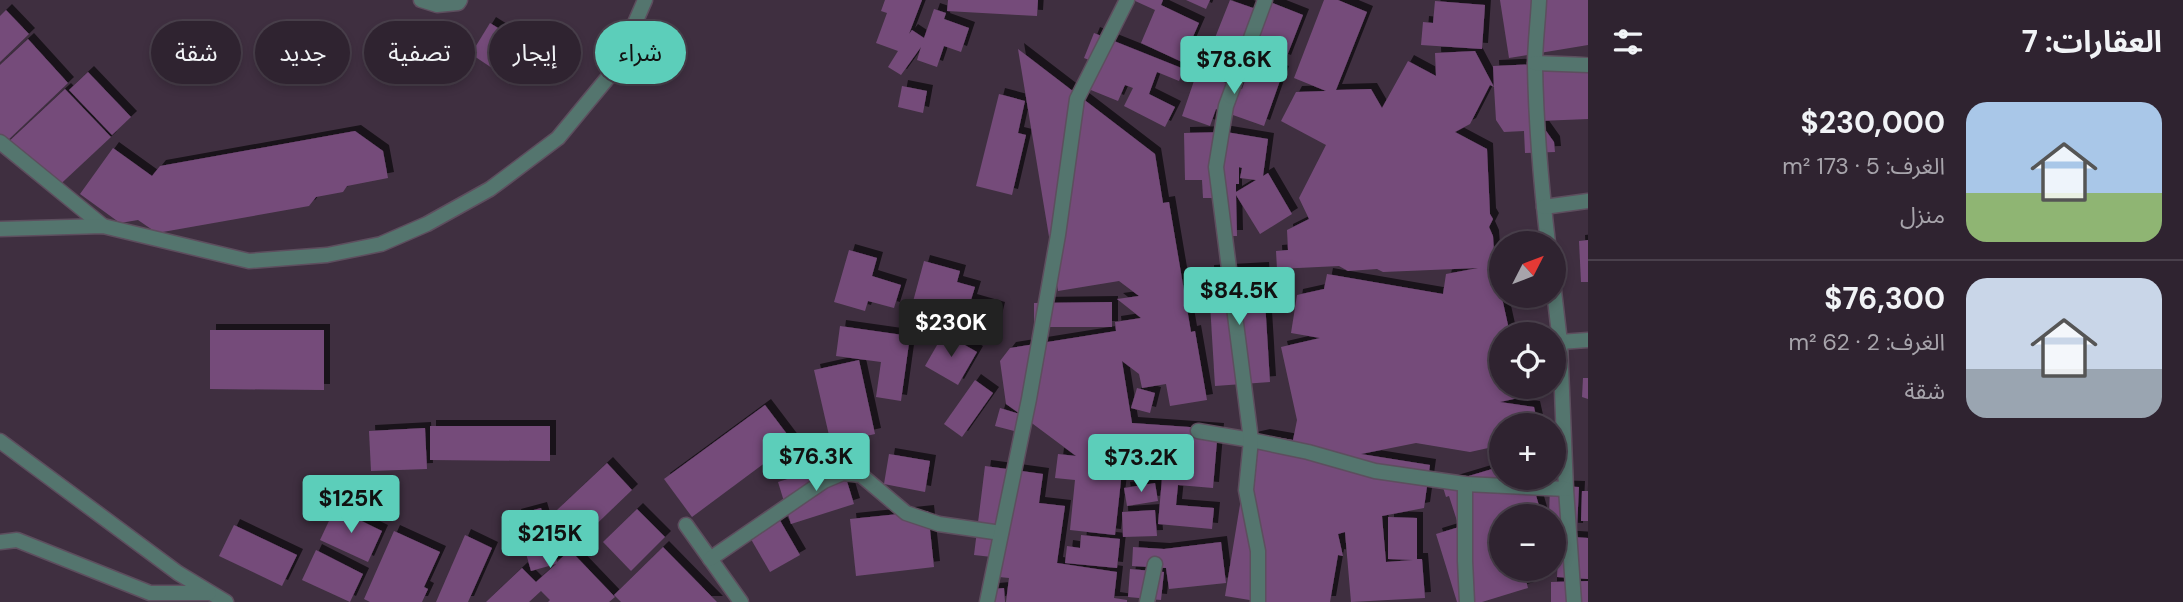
<!DOCTYPE html>
<html lang="ar">
<meta charset="utf-8">
<style>
:root{--surface:#2f2330;--page:#372b38;--text:#f1f3f6;--muted:#a7a4ab;--line:#4a404c;--accent:#5cceba}
body{margin:0;font-family:"DM Sans","Noto Sans Arabic",sans-serif;background:var(--page);color:var(--text);direction:rtl;height:100vh;display:flex;flex-direction:column;font-size:26px;white-space:nowrap}
*{box-sizing:border-box;margin:0}
p{font-size:23px;color:var(--muted)}
.icon{flex:none;width:38px;height:38px;fill:none;stroke:currentColor;stroke-width:2;stroke-linecap:round;stroke-linejoin:round}
.map{position:relative;flex:1;overflow:hidden;direction:ltr}
.side{display:flex;flex-direction:column;background:var(--surface);width:595px}
.side>*{flex:none}
.hud{position:absolute;left:21px;top:21px;width:665px;height:63px;direction:rtl;display:flex;gap:14px}
.needle{width:46px;rotate:48deg}
.controls{position:absolute;left:1489px;top:231px;display:grid;gap:14px}
.controls a{display:grid;place-items:center;width:77px;height:77px;border-radius:50%;background:var(--surface);box-shadow:0 4px 10px #0003,0 0 0 2px var(--line);font-size:35px}
.price{position:absolute;translate:-50% -60px;padding:0 16px;border-radius:7px;background:var(--accent);color:#111;font-size:23px;line-height:46px;filter:drop-shadow(0 2px 4px #0008)}
.price::after{content:'';position:absolute;left:50%;top:42px;width:21px;height:16px;margin-left:-10px;background:inherit;clip-path:polygon(0 0,100% 0,50% 100%)}
.price.active{background:#222;color:#fff}
ul{padding:0;list-style:none}
li{display:flex;align-items:center;gap:21px;height:175px;padding:0 21px}
li+li{border-top:2px solid var(--line)}
li span{display:grid;place-items:center;flex:none;width:196px;height:140px;border-radius:21px;color:#555}
li>.icon{margin-inline-start:auto}
span .icon{width:84px;height:84px;fill:#fffc;stroke-width:1}
li b{font-size:30px}
h2{display:flex;justify-content:space-between;align-items:center;height:84px;padding:0 21px;font-size:30px}
.chip{padding:0 24px;border-radius:32px;background:var(--surface);box-shadow:0 4px 10px #0003,0 0 0 2px var(--line);font-size:24px;line-height:63px}
.chip.active{background:var(--accent);color:#111}
main{display:flex;flex:1;min-height:0}
.map>svg:first-child{display:block}
.building{fill:#754c7a;fill-rule:evenodd;filter:url(#shadow)}
.lines{fill:none;stroke-linecap:round;stroke-linejoin:round}
.minor-casing{stroke:#5d4e5e;stroke-width:17}
.minor{stroke:#54756e;stroke-width:14}
</style>
<main>
<section class="side">
<h2>العقارات: 7<svg class="icon" aria-label="filters" viewBox="0 0 24 24"><path d="M4 7h16M4 17h16"/><circle cx="9" cy="7" r="2"/><circle cx="15" cy="17" r="2"/></svg></h2>
<ul>
<li><span style="background:linear-gradient(#a9c7e8 65%,#8fb573 0)"><svg class="icon" aria-label="home" viewBox="0 0 24 24"><path d="M3 11l9-7 9 7M6 9v11h12V9"/></svg></span><div><b>$230,000</b><p>الغرف: 5 · 173 m²</p><p>منزل</p></div></li>
<li><span style="background:linear-gradient(#c9d6e8 65%,#9aa5b1 0)"><svg class="icon" aria-label="home" viewBox="0 0 24 24"><path d="M3 11l9-7 9 7M6 9v11h12V9"/></svg></span><div><b>$76,300</b><p>الغرف: 2 · 62 m²</p><p>شقة</p></div></li>
</ul>
</section>
<div class="map">
<svg width="1588" height="602" viewBox="0 0 1588 602">
<defs>
<filter id="shadow"><feDropShadow dx="6" dy="-6" stdDeviation="0" flood-color="#0009"/></filter>
</defs>
<rect width="100%" height="100%" fill="#3f2f40"/>
<g class="building">
<polygon points="885,0 922,0 909,34 912,30 924,38 934,9 946,13 944,19 969,28 961,52 944,46 937,67 917,60 921,47 901,75 888,67 898,51 876,43 887,13 881,11"/>
<polygon points="948,0 1038,0 1037,16 947,11"/>
<polygon points="1133,0 1163,0 1161,5 1199,23 1182,62 1141,43 1155,10"/>
<polygon points="1186,0 1210,0 1206,9"/>
<polygon points="1230,0 1259,10 1265,0 1303,15 1285,61 1253,49 1245,73 1207,58"/>
<polygon points="1324,0 1338,0 1367,12 1336,90 1371,89 1382,108 1408,61 1436,76 1435,53 1475,51 1494,87 1493,66 1588,62 1588,119 1539,121 1554,142 1555,152 1525,153 1524,131 1504,132 1496,120 1494,87 1490,85 1470,124 1455,132 1487,149 1490,214 1493,219 1489,227 1493,236 1495,266 1510,334 1502,334 1502,387 1521,387 1523,397 1500,402 1534,407 1538,425 1502,425 1502,445 1470,452 1416,443 1361,454 1430,465 1424,508 1382,516 1386,562 1413,560 1388,559 1388,517 1417,518 1417,559 1422,559 1425,598 1351,602 1345,532 1338,534 1343,556 1338,555 1330,602 1262,602 1225,596 1251,438 1264,435 1293,440 1297,420 1281,347 1320,338 1291,333 1297,295 1324,289 1327,274 1443,294 1446,274 1478,268 1383,272 1377,269 1348,271 1339,266 1277,269 1276,251 1288,250 1287,230 1309,219 1299,198 1326,145 1281,121 1296,92 1326,91 1294,78"/>
<polygon points="1500,0 1588,0 1588,45 1509,58"/>
<polygon points="1435,1 1485,5 1482,49 1421,45 1423,22 1433,23"/>
<polygon points="6,10 29,34 0,62 0,16"/>
<polygon points="490,23 511,36 492,68 471,54"/>
<polygon points="1094,33 1184,69 1179,81 1157,72 1149,94 1175,107 1165,127 1124,106 1133,88 1125,85 1118,101 1081,86 1092,61 1084,58"/>
<polygon points="28,39 68,83 5,143 0,137 0,65"/>
<polygon points="1018,49 1155,154 1163,203 1169,202 1191,332 1195,331 1207,400 1170,406 1166,384 1142,388 1139,374 1122,361 1132,423 1218,429 1213,488 1178,485 1176,505 1214,508 1212,529 1158,524 1163,467 1180,467 1136,464 1138,450 1124,449 1129,453 1126,454 1119,463 1090,467 1122,471 1115,535 1070,530 1075,480 1055,478 1058,454 1076,456 1025,418 1022,433 995,426 1000,408 1020,414 1006,404 1000,361 1010,348 1116,331 1115,322 1141,318 1117,299 1139,296 1119,281 1058,291"/>
<polygon points="1252,61 1283,72 1264,126 1216,109 1210,126 1182,116 1197,72 1242,89"/>
<polygon points="88,72 131,117 112,135 69,90"/>
<polygon points="902,86 927,91 923,113 898,107"/>
<polygon points="65,89 111,137 51,193 5,145"/>
<polygon points="999,94 1025,101 1018,133 1026,135 1012,195 976,186"/>
<polygon points="355,131 383,151 388,178 347,186 343,192 316,197 309,206 157,233 138,220 120,223 80,194 113,148 152,176 160,166"/>
<path d="M 1226,132 L 1268,139 L 1263,176 L 1268,173 L 1292,214 L 1260,234 L 1236,195 L 1237,236 L 1226,236 L 1226,198 L 1203,198 L 1202,180 L 1185,180 L 1184,133 ZM 1239,167 L 1242,168 L 1240,178 L 1256,180 L 1236,192 L 1236,184 L 1239,184 Z"/>
<polygon points="1588,240 1588,282 1581,282 1579,241"/>
<polygon points="849,250 877,258 872,276 901,285 894,308 868,301 865,311 834,302"/>
<polygon points="924,261 960,271 957,282 975,287 971,300 999,308 993,332 911,309"/>
<polygon points="1263,268 1270,382 1215,386 1208,271"/>
<polygon points="1112,302 1112,327 1034,327 1034,303"/>
<polygon points="840,326 910,336 901,401 876,397 881,362 836,356"/>
<polygon points="210,330 324,330 324,390 210,389"/>
<polygon points="944,333 977,352 958,385 925,366"/>
<polygon points="859,360 875,434 831,444 814,370"/>
<polygon points="1583,378 1588,378 1588,399 1582,397"/>
<polygon points="975,380 993,393 962,437 944,424"/>
<polygon points="1137,388 1155,393 1150,413 1131,408"/>
<polygon points="765,405 793,442 692,517 664,479"/>
<polygon points="430,426 550,426 550,461 430,460"/>
<polygon points="425,428 427,469 371,471 369,431"/>
<polygon points="889,454 930,461 925,492 884,484"/>
<polygon points="841,462 854,504 791,524 778,482"/>
<polygon points="607,463 632,490 583,537 557,510"/>
<polygon points="985,466 1043,474 1039,503 1065,506 1057,563 1117,572 1114,598 1127,600 1127,602 1006,602 1009,578 990,576 992,557 974,555"/>
<polygon points="1502,466 1502,478 1531,478 1542,516 1502,516 1502,569 1523,569 1528,588 1482,602 1457,602 1436,534 1459,527 1449,496 1446,497 1442,484"/>
<polygon points="1155,483 1158,501 1127,506 1124,488"/>
<polygon points="1550,486 1579,487 1577,529 1554,528 1554,516 1549,516"/>
<polygon points="1582,491 1588,491 1588,521 1581,521"/>
<polygon points="335,508 382,531 368,562 320,540"/>
<polygon points="541,508 557,562 570,550 615,597 609,602 548,602 550,600 541,591 529,602 486,602 522,568 536,582 556,564 531,571 515,515"/>
<polygon points="637,509 665,537 631,571 603,542"/>
<polygon points="1155,510 1157,536 1123,537 1122,512"/>
<polygon points="928,511 934,567 856,576 850,519"/>
<polygon points="778,517 800,555 770,572 748,534"/>
<polygon points="234,525 297,555 282,586 219,556"/>
<polygon points="394,531 440,552 424,587 428,589 422,602 370,602 364,599"/>
<polygon points="465,535 492,548 468,602 436,602"/>
<polygon points="1081,535 1120,539 1117,568 1065,563 1067,546 1080,548"/>
<polygon points="1559,536 1588,538 1588,579 1557,577"/>
<polygon points="1221,542 1226,583 1169,589 1166,568 1132,566 1133,547 1164,549"/>
<polygon points="663,547 717,602 621,602 614,595"/>
<polygon points="316,550 363,574 350,602 302,580"/>
<polygon points="1130,569 1164,572 1161,600 1128,597"/>
<polygon points="1588,581 1588,602 1551,602 1551,582"/>
<polygon points="1004,588 1005,602 982,602 981,590"/>
</g>
<g class="lines">
<defs>
<g id="minor">
<polyline points="421,0 437,5 458,3 460,0"/>
<path d="M 1539,0 C 1538,22 1535,43 1535,65 C 1536,125 1541,184 1548,243"/>
<polyline points="1535,63 1588,65"/>
<polyline points="0,142 103,226"/>
<polyline points="1544,207 1588,201"/>
<polyline points="0,229 103,226 249,261 327,255 381,244 427,224 490,189 558,138 615,69 645,0"/>
<polyline points="1554,291 1560,342 1566,489 1574,602"/>
<polyline points="1560,342 1588,340"/>
<polyline points="1198,431 1251,440 1308,452 1375,471 1465,484 1566,489"/>
<polyline points="0,441 178,573 226,602"/>
<polyline points="1465,484 1465,561 1467,602"/>
<polyline points="686,525 741,602"/>
<polyline points="0,542 17,540 150,593 209,593"/>
<polyline points="710,559 824,481 843,473 861,475 906,513 939,524 1001,533"/>
<polyline points="987,602 1029,399 1058,235 1077,99 1127,0"/>
<polyline points="1147,602 1155,564"/>
<polyline points="1258,602 1258,551 1246,490 1251,440 1216,167 1226,106 1265,0"/>
</g>
</defs>
<use href="#minor" class="minor-casing"/>
<use href="#minor" class="minor"/>
</g>
</svg>
<div class="controls">
<a><svg class="needle" viewBox="-14 -14 28 28"><path d="M0-13l5 13h-10z" fill="#e53935"/><path d="M0 13l5-13h-10z" fill="#a7a4ab"/></svg></a>
<a><svg class="icon" aria-label="locate" viewBox="0 0 24 24"><circle cx="12" cy="12" r="6"/><path d="M12 2v4M12 18v4M2 12h4M18 12h4"/></svg></a>
<a>+</a>
<a>−</a>
</div>
<b class="price" style="left:1234px;top:96px">$78.6K</b>
<b class="price" style="left:1239px;top:327px">$84.5K</b>
<b class="price active" style="left:951px;top:359px">$230K</b>
<b class="price" style="left:816px;top:493px">$76.3K</b>
<b class="price" style="left:1141px;top:494px">$73.2K</b>
<b class="price" style="left:351px;top:535px">$125K</b>
<b class="price" style="left:550px;top:570px">$215K</b>
<div class="hud">
<a class="chip active">شراء</a>
<a class="chip">إيجار</a>
<a class="chip">تصفية</a>
<a class="chip">جديد</a>
<a class="chip">شقة</a>
</div>
</div>
</main>
